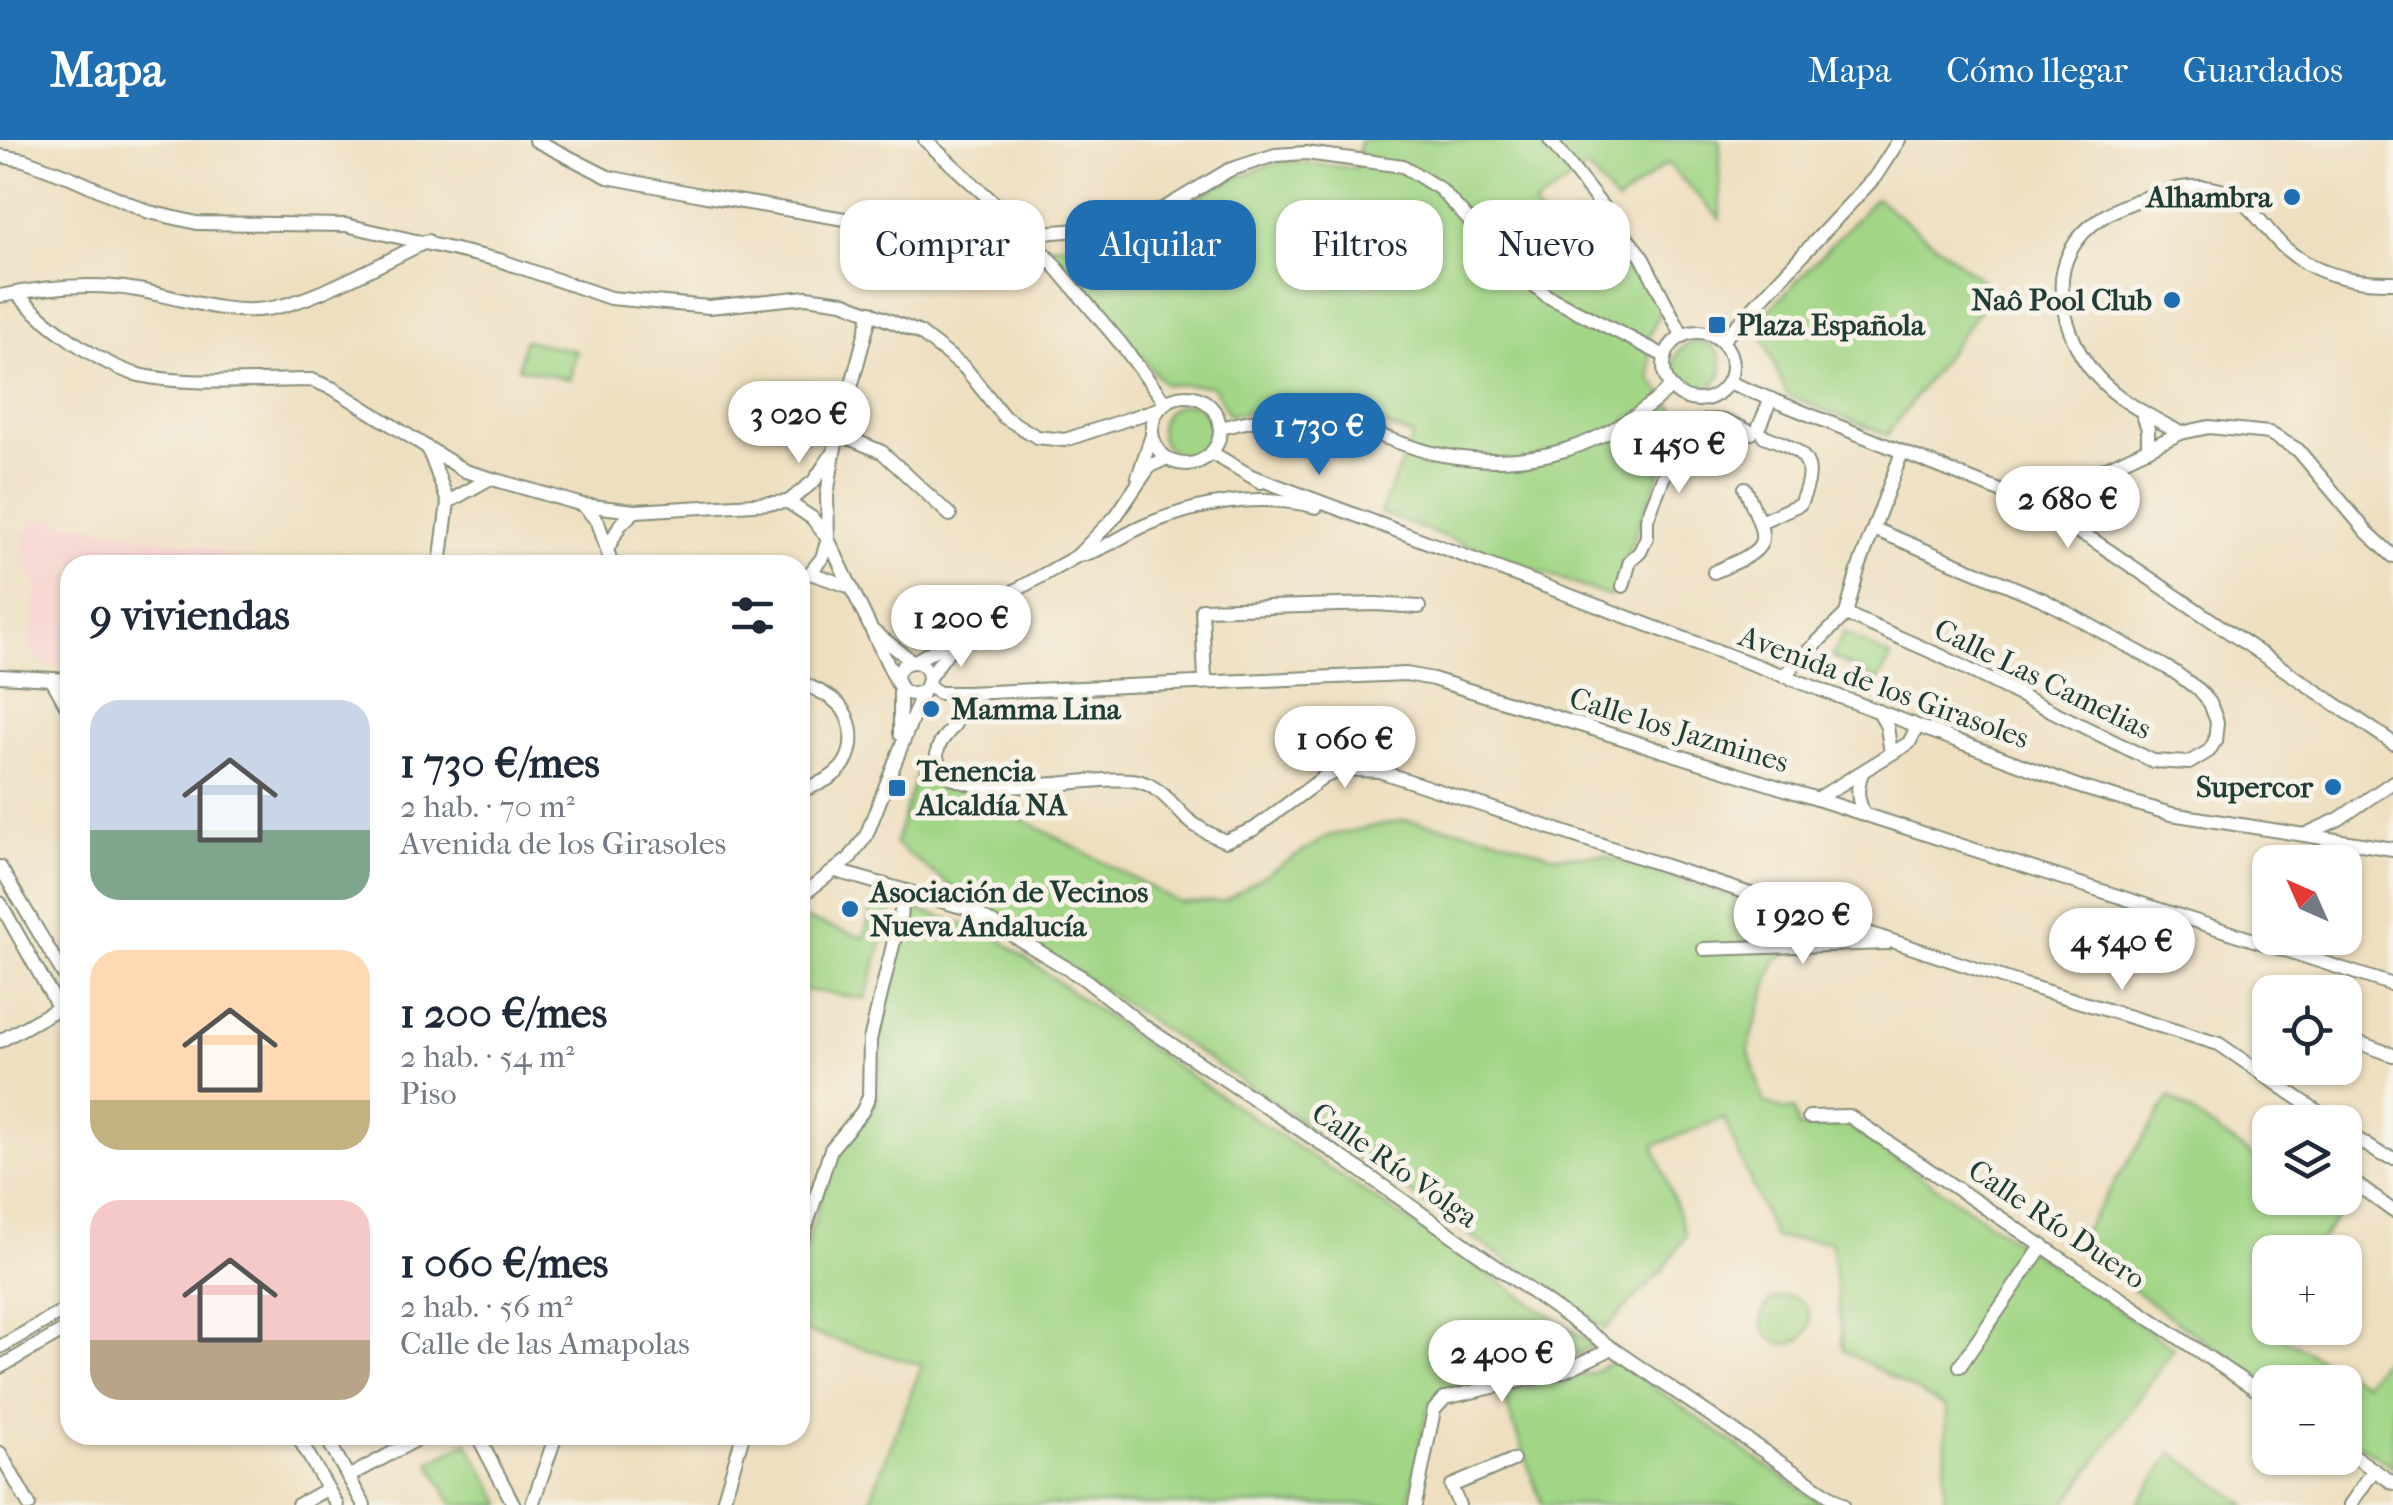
<!DOCTYPE html>
<html lang="es">
<meta charset="utf-8">
<style>
:root{--surface:#fff;--page:#f2f2f3;--text:#1f2937;--muted:#747a83;--accent:#1f6fb2}
body{margin:0;font-family:"IM FELL French Canon",serif;background:var(--page);color:var(--text);height:100vh;display:flex;flex-direction:column;font-size:38px;white-space:nowrap}
*{box-sizing:border-box;margin:0}
p{font-size:32px;color:var(--muted)}
.icon{flex:none;width:55px;height:55px;fill:none;stroke:currentColor;stroke-width:2;stroke-linecap:round;stroke-linejoin:round}
.map{position:relative;flex:1;overflow:hidden}
.details{position:absolute;left:60px;top:415px;width:750px;height:890px;display:flex;flex-direction:column;background:var(--surface);border-radius:30px;box-shadow:0 2px 8px #0004}
.details>*{flex:none}
.hud{position:absolute;left:840px;top:60px;width:950px;height:90px;display:flex;gap:20px}
.needle{width:65px;rotate:315deg}
.controls{position:absolute;left:2252px;top:705px;display:grid;gap:20px}
.controls a{display:grid;place-items:center;width:110px;height:110px;border-radius:20px;background:var(--surface);box-shadow:0 2px 8px #0004;font-size:50px}
.price{position:absolute;translate:-50% -85px;padding:0 22px;border-radius:35px;background:#fff;color:#222;font-size:32px;line-height:65px;filter:drop-shadow(0 2px 5px #0008)}
.price::after{content:'';position:absolute;left:50%;top:60px;width:30px;height:22px;margin-left:-15px;background:inherit;clip-path:polygon(0 0,100% 0,50% 100%)}
.price.current{background:var(--accent);color:#fff}
ul{padding:0;list-style:none}
li{display:flex;align-items:center;gap:30px;height:250px;padding:0 30px}
li span{display:grid;place-items:center;flex:none;width:280px;height:200px;border-radius:30px;color:#555}
li>.icon{margin-inline-start:auto}
span .icon{width:120px;height:120px;fill:#fffc;stroke-width:1}
li b{font-size:42px}
h2{display:flex;justify-content:space-between;align-items:center;height:120px;padding:0 30px;font-size:42px}
.chip{padding:0 35px;border-radius:30px;background:var(--surface);box-shadow:0 2px 8px #0004;font-size:35px;line-height:90px}
.chip.current{background:var(--accent);color:#fff}
header{display:flex;align-items:center;gap:60px;box-sizing:border-box;height:140px;padding:0 50px;background:var(--accent);color:#fff}
header strong{font-size:48px}
nav{display:flex;gap:55px;margin-inline-start:auto;font-size:35px}
.map>svg:first-child{display:block}
.built{fill:#f7d0cc}
.green{fill:#a2d686;stroke:#608a5d;stroke-width:2.5}
.lines{fill:none;stroke-linecap:round;stroke-linejoin:round}
.street-casing{stroke:#868e7a;stroke-width:16}
.street{stroke:#fff;stroke-width:12}
.poi-dot{fill:#1f6fb2;stroke:#f7f3e8;stroke-width:4}
.labels{text-anchor:middle;stroke-width:10;stroke-linejoin:round;paint-order:stroke}
.poi-label{font-size:30px;font-weight:bold;fill:#1f3d34;stroke:#f7f3e8;text-anchor:start}
.street-label{font-size:30px;fill:#1f3d34;stroke:#f7f3e8}
</style>
<header>
<strong>Mapa</strong>
<nav><a>Mapa</a><a>Cómo llegar</a><a>Guardados</a></nav>
</header>
<div class="map">
<svg width="2393" height="1365" viewBox="0 0 2393 1365">
<rect width="100%" height="100%" fill="#f7f3e8"/>
<filter id="ink" filterUnits="userSpaceOnUse"><feTurbulence type="fractalNoise" baseFrequency=".01" numOctaves="2"/><feDisplacementMap in="SourceGraphic" scale="20" xChannelSelector="R" yChannelSelector="G"/><feConvolveMatrix kernelMatrix="1 2 1 2 8 2 1 2 1" color-interpolation-filters="sRGB"/></filter>
<filter id="wash" filterUnits="userSpaceOnUse"><feTurbulence type="fractalNoise" baseFrequency=".0048" numOctaves="4" result="noise"/><feDisplacementMap in="SourceGraphic" scale="40" xChannelSelector="R" yChannelSelector="G"/><feGaussianBlur stdDeviation="2.25" result="paint"/><feColorMatrix in="noise" values="0 0 0 0 0 0 0 0 0 0 0 0 0 0 0 0 0 1.4 0 .05"/><feComposite in="paint" operator="in"/></filter>
<g filter="url(#wash)">
<rect width="100%" height="100%" fill="#eedfc0"/>
<polygon class="built" points="39,378 202,405 249,425 70,425 70,527 45,525 33,514 29,498 37,452 35,442 23,429 24,392"/>
<g class="green">
<polygon points="1360,0 1720,0 1720,79 1667,23 1617,63 1587,28 1533,67 1561,103 1596,77 1663,166 1649,196 1651,239 1682,279 1610,457 1380,373 1413,296 1339,268 1299,266 1229,275 1213,246 1164,244 1049,106 1087,103 1145,85 1219,45 1279,21 1356,28"/>
<polygon points="1876,58 1994,150 1887,295 1787,255 1757,183"/>
<polygon points="524,200 576,211 570,239 518,228"/>
<circle cx="1698" cy="226" r="24"/>
<circle cx="1186" cy="290" r="26"/>
<polygon points="1844,492 1891,518 1878,541 1832,516"/>
<polygon points="921,619 969,651 1180,763 1224,761 1328,696 1404,680 1487,694 1555,716 1601,715 1841,792 1776,819 1748,909 1764,963 1785,970 1794,969 1799,988 1847,986 2174,1208 2065,1365 1944,1365 1947,1268 1843,1210 1831,1102 1774,1098 1724,978 1654,1005 1686,1095 1663,1130 1605,1189 1394,1042 980,768 895,704"/>
<polygon points="874,759 894,764 865,859 800,849 800,777 864,798"/>
<polygon points="912,768 991,793 1153,911 1593,1204 1575,1216 1437,1256 1429,1266 1408,1365 868,1365 922,1225 800,1190 800,1127 833,1019 873,969 880,945 879,895"/>
<polygon points="2170,957 2270,1029 2270,1058 2345,1058 2345,1046 2355,1052 2313,1112 2270,1112 2270,1174 2262,1186 2364,1243 2393,1207 2393,1327 2345,1295 2345,1242 2270,1245 2187,1189 2074,1106"/>
<circle cx="1786" cy="1180" r="24"/>
<polygon points="1608,1224 1620,1224 1823,1365 1542,1365 1502,1252 1592,1233"/>
<polygon points="467,1302 503,1365 453,1365 430,1323"/>
<polygon points="2173,1313 2247,1365 2137,1365"/>
</g>
</g>
<g filter="url(#ink)">
<g class="lines">
<defs>
<g id="street">
<polyline points="535,0 608,37 701,55 893,87 1028,94 1118,87 1165,68 1229,30 1275,15 1306,13 1403,26 1440,49 1508,123 1547,156 1665,216"/>
<polyline points="925,0 1028,94 1122,205 1165,262"/>
<polyline points="1550,0 1642,117 1682,195"/>
<polyline points="0,16 24,20 70,37 149,72 197,83 346,85 499,120 610,158 709,167 806,157 843,162 920,193 965,228 1004,277 1037,297 1065,300 1158,269"/>
<path d="M 16,153 C 44,183 99,225 139,235 C 186,246 262,240 312,240 L 334,249 L 465,331 L 583,365 L 635,371 L 788,362"/>
<path d="M 0,156 C 45,147 92,142 137,150 C 179,157 223,175 266,169 C 309,164 385,121 428,101"/>
<circle cx="1698" cy="226" r="34"/>
<polyline points="1722,201 1875,37 1899,0"/>
<polyline points="1728,242 2000,351 2093,400 2393,603"/>
<circle cx="1186" cy="290" r="34"/>
<polyline points="2142,272 2148,289 2148,309"/>
<path d="M 1221,288 C 1250,280 1281,275 1312,277 C 1348,279 1399,306 1437,314 C 1528,332 1604,309 1671,247"/>
<polyline points="1758,289 1771,259"/>
<path d="M 2181,293 C 2140,271 2098,251 2077,207 C 2040,128 2072,79 2151,56 C 2171,50 2189,44 2211,48 C 2249,54 2260,86 2286,109 C 2316,135 2354,143 2393,142"/>
<polyline points="839,294 882,312 950,375"/>
<polyline points="429,311 448,362 440,425"/>
<polyline points="1212,313 1261,342"/>
<polyline points="1138,337 1152,295"/>
<polyline points="1254,337 2080,647 2171,674 2393,709"/>
<polyline points="2012,354 2051,354 2181,293 2209,287 2269,293 2298,310 2367,392 2393,416"/>
<polyline points="448,362 489,339"/>
<polyline points="788,362 812,378 828,399 897,543"/>
<polyline points="788,362 814,341 830,317"/>
<polyline points="583,365 598,382 612,425"/>
<path d="M 1760,382 L 1800,364 C 1820,320 1805,311 1764,296"/>
<polyline points="607,410 620,385 635,371"/>
<path d="M 1081,415 C 1104,410 1124,394 1146,385 C 1197,363 1261,352 1316,367"/>
<path d="M 1714,432 C 1774,406 1770,406 1745,348"/>
<polyline points="810,433 822,418 828,399 827,355 834,312 871,172"/>
<polyline points="810,433 851,447"/>
<path d="M 1623,446 L 1630,421 L 1640,412 L 1647,397 L 1647,379 L 1665,333 L 1676,323 L 1681,297 C 1706,271 1724,279 1752,293"/>
<polyline points="1846,474 1939,515 2153,621 2189,623 2209,611 2215,601 2217,582 2210,563 2199,550 2173,531 2044,460 1874,389"/>
<polyline points="873,491 912,521"/>
<polyline points="915,521 956,498 985,469 1002,458 1077,416 1116,376 1150,326 1167,318"/>
<circle cx="913" cy="538" r="16"/>
<polyline points="0,536 70,540"/>
<polyline points="930,536 952,506"/>
<polyline points="1783,536 1846,474 1858,430 1902,312"/>
<polyline points="52,540 70,572"/>
<polyline points="1205,540 1202,469 1376,464 1419,467"/>
<path d="M 800,542 C 812,548 826,553 836,562 C 856,579 857,616 836,633 C 826,642 813,646 800,651"/>
<polyline points="927,546 940,553 967,553 1406,534 1433,539 1817,659 2393,845"/>
<polyline points="900,548 900,594"/>
<path d="M 967,553 C 963,562 961,573 956,582 C 950,593 937,601 937,615 C 938,673 1101,631 1138,641 C 1159,646 1171,663 1186,678 C 1198,689 1211,695 1225,701 L 1254,689 L 1324,637 L 1343,629 L 1379,631 L 2025,845 L 2219,904 L 2333,982"/>
<polyline points="1879,571 1887,587 1891,613"/>
<path d="M 1862,633 C 1856,649 1857,660 1865,675"/>
<polyline points="1817,659 1909,603 1915,591 1913,584"/>
<polyline points="2304,695 2339,679 2393,642"/>
<polyline points="0,727 70,845"/>
<polyline points="906,751 969,769 1083,838 1144,886 1349,1022 1607,1205 1843,1365"/>
<polyline points="800,757 849,719 866,696 923,551"/>
<polyline points="0,763 70,888"/>
<polyline points="1704,809 1887,803"/>
<polyline points="0,901 59,868"/>
<polyline points="2360,903 2393,915"/>
<polyline points="1809,977 1849,976 2270,1259"/>
<polyline points="2307,982 2312,968"/>
<polyline points="2345,991 2382,1015 2393,1018"/>
<polyline points="2345,1036 2393,1071"/>
<polyline points="800,1106 831,1009 862,972 869,957 870,900 906,751 836,731"/>
<polyline points="0,1207 70,1167"/>
<polyline points="1960,1226 2043,1105"/>
<polyline points="0,1227 70,1187"/>
<polyline points="297,1295 337,1365"/>
<polyline points="325,1295 364,1365"/>
<polyline points="477,1295 514,1365"/>
<polyline points="2345,1310 2393,1343"/>
<polyline points="0,1313 29,1365"/>
<polyline points="348,1337 425,1295"/>
<polyline points="298,1365 327,1349"/>
<polyline points="532,1365 556,1295"/>
<polyline points="722,1365 743,1295"/>
<polyline points="1415,1365 1434,1270 1445,1258 1564,1231 1605,1212 1607,1205"/>
<polyline points="1459,1365 1451,1346 1513,1320"/>
<polyline points="2350,1365 2374,1330"/>
</g>
</defs>
<use href="#street" class="street-casing"/>
<use href="#street" class="street"/>
</g>
</g>
<g class="poi-dot">
<circle cx="2292" cy="57" r="10"/>
<circle cx="2172" cy="160" r="10"/>
<rect x="1707" y="175" width="20" height="20" rx="5"/>
<circle cx="931" cy="569" r="10"/>
<circle cx="2333" cy="647" r="10"/>
<rect x="887" y="638" width="20" height="20" rx="5"/>
<circle cx="850" cy="769" r="10"/>
</g>
<g class="labels">
<g class="poi-label">
<text x="2272" y="67" text-anchor="end">Alhambra</text>
<text x="2152" y="170" text-anchor="end">Naô Pool Club</text>
<text x="1737" y="195">Plaza Española</text>
<text x="951" y="579">Mamma Lina</text>
<text x="917" y="641">Tenencia<tspan x="917" dy="34">Alcaldía NA</tspan></text>
<text x="2313" y="657" text-anchor="end">Supercor</text>
<text x="870" y="762">Asociación de Vecinos<tspan x="870" dy="34">Nueva Andalucía</tspan></text>
</g>
<g class="street-label">
<text transform="translate(2043 539) rotate(26)" y="10">Calle Las Camelias</text>
<text transform="translate(1884 547) rotate(20)" y="10">Avenida de los Girasoles</text>
<text transform="translate(1679 590) rotate(17)" y="10">Calle los Jazmines</text>
<text transform="translate(1395 1025) rotate(35)" y="10">Calle Río Volga</text>
<text transform="translate(2057 1084) rotate(34)" y="10">Calle Río Duero</text>
</g>
</g>
</svg>
<div class="controls">
<a><svg class="needle" viewBox="-14 -14 28 28"><path d="M0-13l5 13h-10z" fill="#e53935"/><path d="M0 13l5-13h-10z" fill="#747a83"/></svg></a>
<a><svg class="icon" aria-label="locate" viewBox="0 0 24 24"><circle cx="12" cy="12" r="6"/><path d="M12 2v4M12 18v4M2 12h4M18 12h4"/></svg></a>
<a><svg class="icon" aria-label="layers" viewBox="0 0 24 24"><path d="M12 4l9 5-9 5-9-5zM3 14l9 5 9-5"/></svg></a>
<a>+</a>
<a>−</a>
</div>
<b class="price" style="left:799px;top:326px">3 020 €</b>
<b class="price current" style="left:1319px;top:338px">1 730 €</b>
<b class="price" style="left:1679px;top:356px">1 450 €</b>
<b class="price" style="left:2068px;top:411px">2 680 €</b>
<b class="price" style="left:961px;top:530px">1 200 €</b>
<b class="price" style="left:1345px;top:651px">1 060 €</b>
<b class="price" style="left:1803px;top:827px">1 920 €</b>
<b class="price" style="left:2122px;top:853px">4 540 €</b>
<b class="price" style="left:1502px;top:1265px">2 400 €</b>
<div class="hud">
<a class="chip">Comprar</a>
<a class="chip current">Alquilar</a>
<a class="chip">Filtros</a>
<a class="chip">Nuevo</a>
</div>
<section class="details">
<h2>9 viviendas<svg class="icon" aria-label="filters" viewBox="0 0 24 24"><path d="M4 7h16M4 17h16"/><circle cx="9" cy="7" r="2"/><circle cx="15" cy="17" r="2"/></svg></h2>
<ul>
<li><span style="background:linear-gradient(#c9d6e8 65%,#7fa58c 0)"><svg class="icon" aria-label="home" viewBox="0 0 24 24"><path d="M3 11l9-7 9 7M6 9v11h12V9"/></svg></span><div><b>1 730 €/mes</b><p>2 hab. · 70 m²</p><p>Avenida de los Girasoles</p></div></li>
<li><span style="background:linear-gradient(#ffd9b3 75%,#c2b280 0)"><svg class="icon" aria-label="home" viewBox="0 0 24 24"><path d="M3 11l9-7 9 7M6 9v11h12V9"/></svg></span><div><b>1 200 €/mes</b><p>2 hab. · 54 m²</p><p>Piso</p></div></li>
<li><span style="background:linear-gradient(#f6c9c9 70%,#b9a48a 0)"><svg class="icon" aria-label="home" viewBox="0 0 24 24"><path d="M3 11l9-7 9 7M6 9v11h12V9"/></svg></span><div><b>1 060 €/mes</b><p>2 hab. · 56 m²</p><p>Calle de las Amapolas</p></div></li>
</ul>
</section>
</div>
